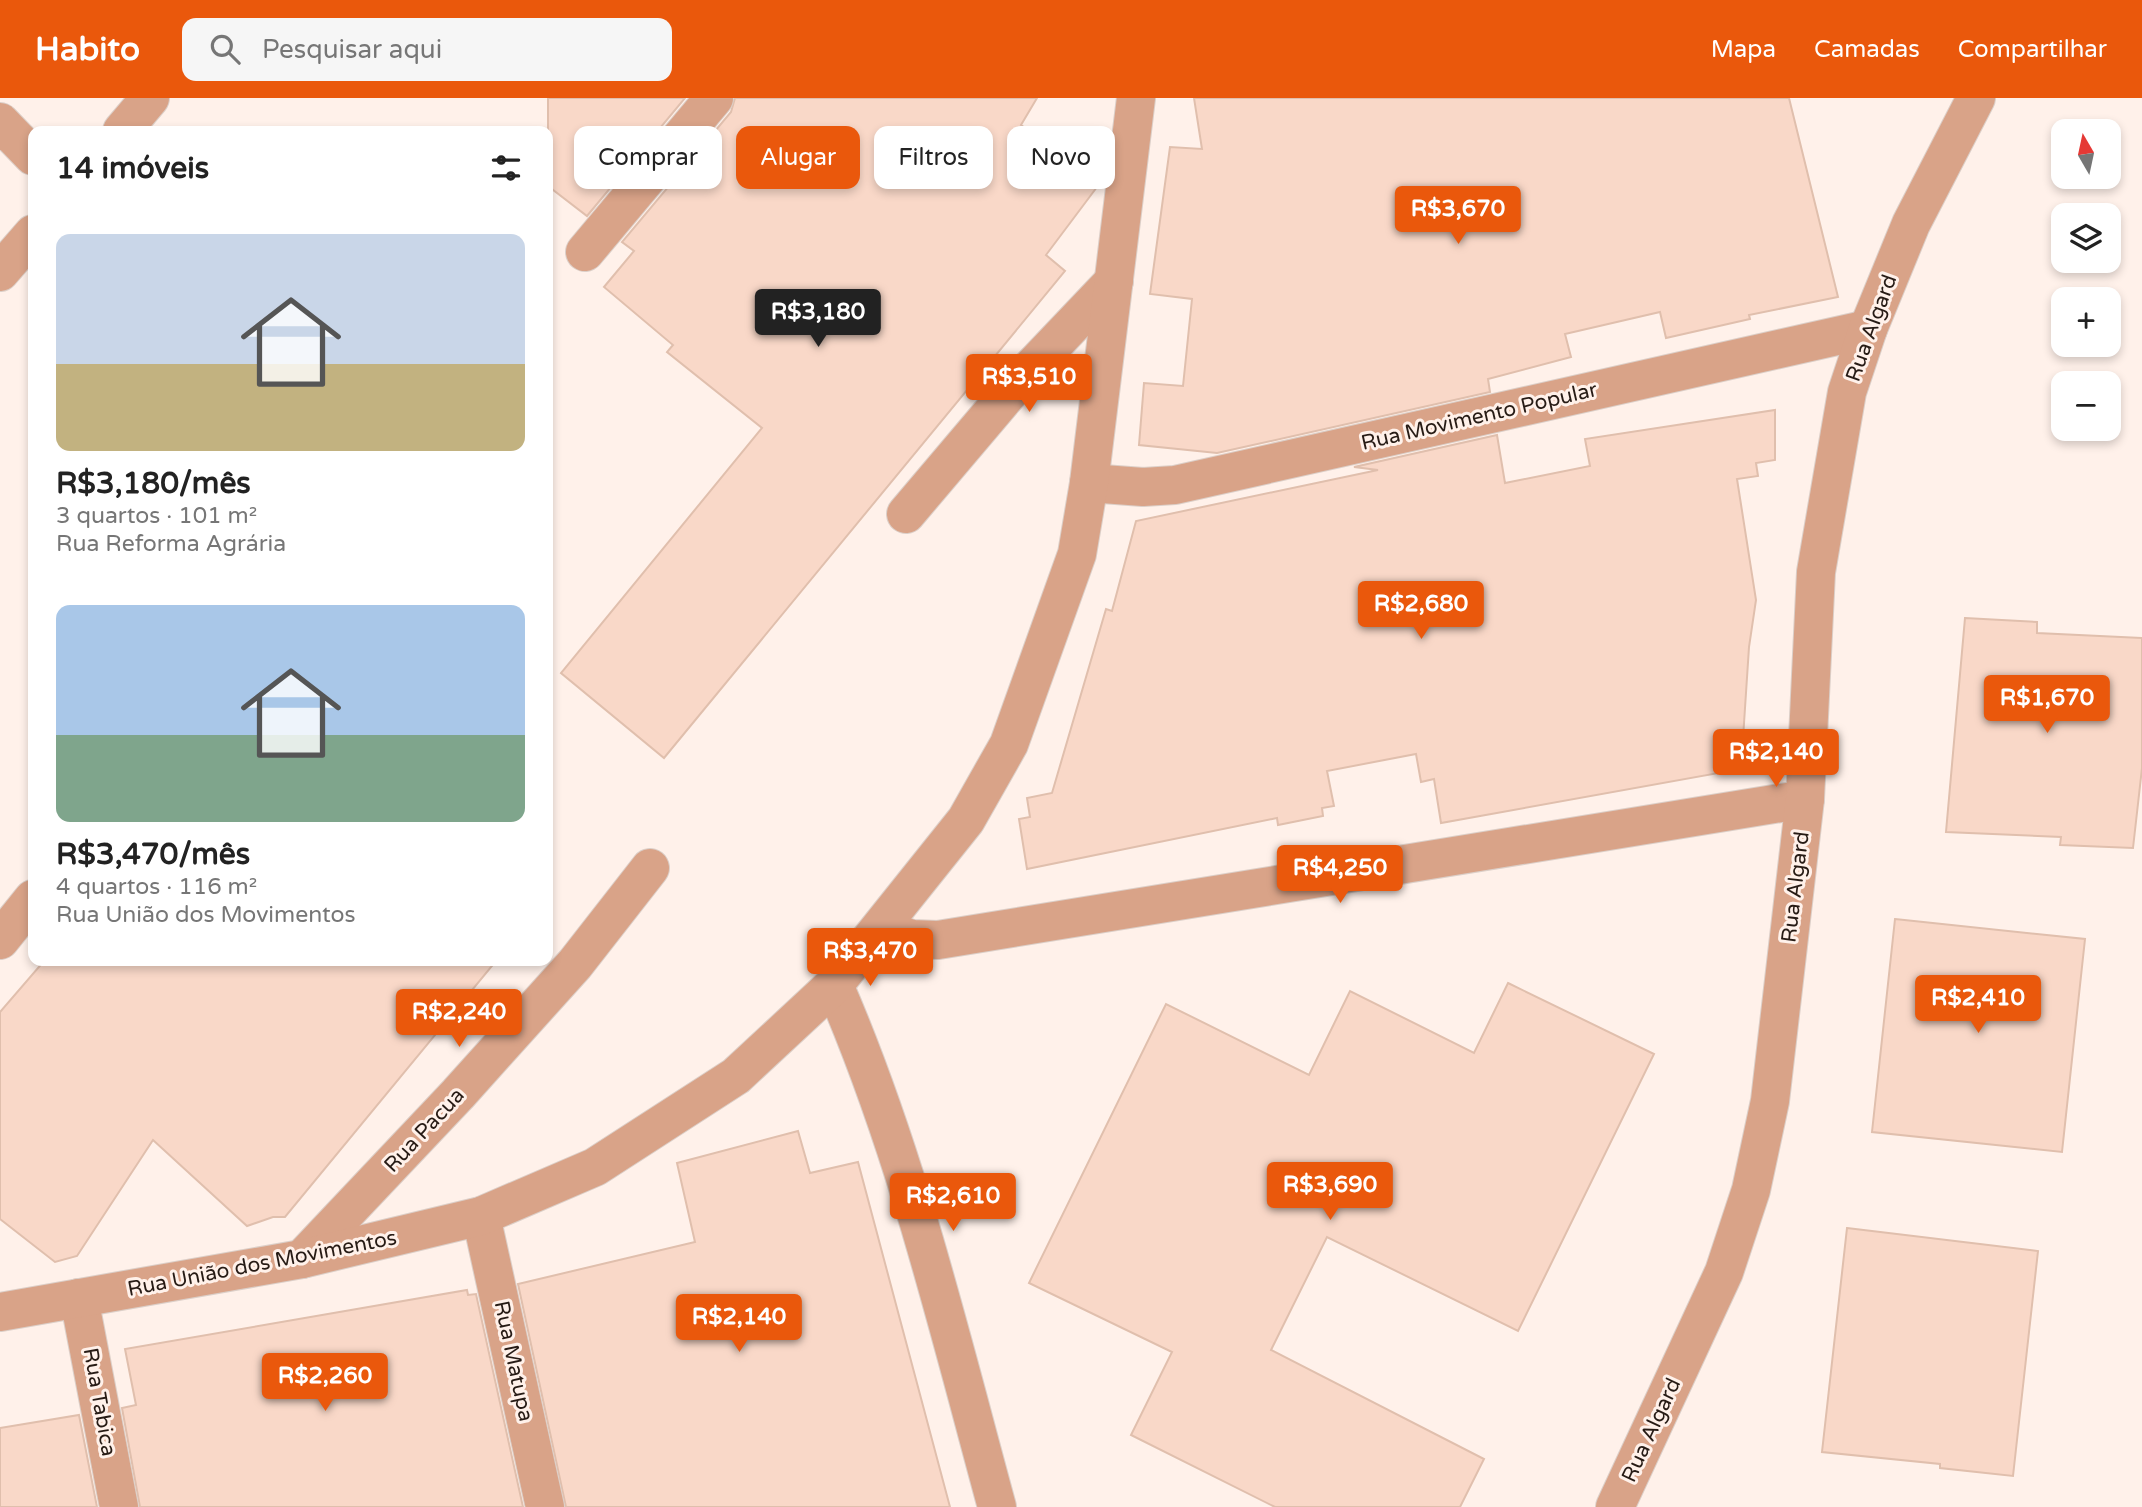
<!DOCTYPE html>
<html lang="pt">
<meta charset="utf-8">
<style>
:root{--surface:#fff;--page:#f6f6f6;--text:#222;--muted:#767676;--accent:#ea580c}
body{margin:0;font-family:"Varela Round",sans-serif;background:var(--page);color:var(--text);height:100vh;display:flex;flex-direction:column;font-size:26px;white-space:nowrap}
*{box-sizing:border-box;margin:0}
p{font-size:23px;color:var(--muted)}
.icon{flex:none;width:38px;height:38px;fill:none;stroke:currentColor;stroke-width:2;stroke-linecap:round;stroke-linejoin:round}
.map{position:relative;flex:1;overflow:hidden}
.details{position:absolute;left:28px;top:28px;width:525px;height:840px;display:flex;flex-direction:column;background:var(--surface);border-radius:14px;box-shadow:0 4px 10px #0003}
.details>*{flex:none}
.top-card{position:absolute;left:574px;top:28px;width:665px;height:63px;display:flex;gap:14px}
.needle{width:46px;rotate:351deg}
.controls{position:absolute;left:2051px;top:21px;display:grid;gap:14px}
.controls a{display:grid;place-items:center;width:70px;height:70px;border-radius:14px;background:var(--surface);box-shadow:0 4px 10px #0003;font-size:35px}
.price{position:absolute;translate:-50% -60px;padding:0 16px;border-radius:7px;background:var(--accent);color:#fff;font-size:23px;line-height:46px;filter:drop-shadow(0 2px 4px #0008)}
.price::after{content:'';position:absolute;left:50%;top:42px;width:21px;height:16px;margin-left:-10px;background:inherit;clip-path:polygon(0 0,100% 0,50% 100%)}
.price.active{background:#222;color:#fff}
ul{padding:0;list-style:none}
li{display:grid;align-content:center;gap:14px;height:371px;padding:0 28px}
li span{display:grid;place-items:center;height:217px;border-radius:14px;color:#555}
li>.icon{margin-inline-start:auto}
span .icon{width:126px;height:126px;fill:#fffc;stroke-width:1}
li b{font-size:30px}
h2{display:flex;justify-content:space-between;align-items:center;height:84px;padding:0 28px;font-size:30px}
.pill{padding:0 24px;border-radius:14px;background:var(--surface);box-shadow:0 4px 10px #0003;font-size:24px;line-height:63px}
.pill.active{background:var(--accent);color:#fff}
header{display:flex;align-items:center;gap:42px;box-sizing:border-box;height:98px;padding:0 35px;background:var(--accent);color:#fff}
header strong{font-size:33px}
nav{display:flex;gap:38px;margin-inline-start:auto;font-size:24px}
.search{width:490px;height:63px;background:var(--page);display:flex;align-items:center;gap:18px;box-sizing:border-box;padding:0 24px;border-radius:14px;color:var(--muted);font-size:26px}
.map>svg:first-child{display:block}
.building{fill:#f9d8c8;stroke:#e0bfad;stroke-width:2}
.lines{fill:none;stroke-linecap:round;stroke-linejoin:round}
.street-casing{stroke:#dccfc8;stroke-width:40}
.street{stroke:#d9a388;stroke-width:38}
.labels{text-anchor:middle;stroke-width:6;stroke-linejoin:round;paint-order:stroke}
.street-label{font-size:21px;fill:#271b15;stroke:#fff1ea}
</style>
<header>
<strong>Habito</strong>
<div class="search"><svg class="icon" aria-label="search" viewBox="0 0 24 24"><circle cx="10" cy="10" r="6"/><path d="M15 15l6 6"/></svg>Pesquisar aqui</div>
<nav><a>Mapa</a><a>Camadas</a><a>Compartilhar</a></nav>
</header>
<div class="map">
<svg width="2142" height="1409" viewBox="0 0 2142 1409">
<rect width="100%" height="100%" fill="#fff1ea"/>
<g class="building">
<polygon points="548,0 685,0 587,118 548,88"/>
<polygon points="735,0 1037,0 1021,27 1100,85 1046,157 1065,173 664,660 561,575 762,330 667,254 673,247 604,189 634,153 622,144 731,14"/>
<polygon points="1194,0 1789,0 1838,199 1749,217 1750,221 1666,240 1660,214 1565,236 1571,259 1488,281 1490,294 1217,355 1139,347 1144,285 1183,288 1192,201 1150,196 1170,49 1202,51"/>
<polygon points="1775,312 1775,362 1756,365 1758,378 1737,381 1756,502 1749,549 1741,671 1441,725 1434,681 1421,684 1416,656 1327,673 1334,708 1322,710 1323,718 1278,727 1277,720 1027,771 1019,721 1030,719 1027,700 1052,695 1106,511 1112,513 1136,423 1378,372 1354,369 1497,337 1505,385 1590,368 1585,341"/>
<polygon points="1965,520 2037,524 2037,535 2142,540 2142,670 2133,750 2060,747 2061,739 1946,734"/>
<polygon points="1895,821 2085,841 2062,1054 1872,1034"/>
<polygon points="44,863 496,863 285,1119 273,1119 247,1128 153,1042 77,1158 55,1164 0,1121 0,914"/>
<polygon points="1508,885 1654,956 1518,1233 1327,1139 1271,1252 1484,1361 1460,1409 1275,1409 1131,1337 1172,1254 1029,1185 1166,906 1309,977 1350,893 1474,955"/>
<polygon points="798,1033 810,1075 858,1064 950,1409 566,1409 518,1186 695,1144 677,1065"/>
<polygon points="1847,1130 2038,1153 2013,1378 1940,1370 1940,1366 1822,1354"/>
<polygon points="467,1192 468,1197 476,1196 523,1409 140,1409 122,1310 136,1307 125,1251"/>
<polygon points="79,1317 97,1409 0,1409 0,1330"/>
</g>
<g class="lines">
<defs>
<g id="street">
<polyline points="0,24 33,58"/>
<polyline points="122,33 150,0"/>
<polyline points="585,154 714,0"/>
<polyline points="0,174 33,136"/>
<polyline points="1089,385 1143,389 1175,387 1868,231"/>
<polyline points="906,416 1017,285 1114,183"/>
<polyline points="880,831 912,841 938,842 1805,701"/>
<polyline points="0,842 33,801"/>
<path d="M 834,887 C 907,1055 949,1233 997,1409"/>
<polyline points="481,1118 545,1409"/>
<polyline points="302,1161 458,996 575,866 650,770"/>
<polyline points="79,1200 119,1409"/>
<polyline points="0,1214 302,1161 481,1118 595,1069 736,978 834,887 966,722 1009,646 1077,456 1089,385 1136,0"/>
<polyline points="1615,1409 1724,1174 1751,1092 1770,1003 1805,701 1816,474 1847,294 1868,231 1911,126 1976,0"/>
</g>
</defs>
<use href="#street" class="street-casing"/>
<use href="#street" class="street"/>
</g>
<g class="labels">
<g class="street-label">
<text transform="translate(1871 230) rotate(-70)" y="7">Rua Algard</text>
<text transform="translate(1479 318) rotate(-13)" y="7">Rua Movimento Popular</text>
<text transform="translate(1795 789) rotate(-83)" y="7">Rua Algard</text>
<text transform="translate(424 1032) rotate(-47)" y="7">Rua Pacua</text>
<text transform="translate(262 1165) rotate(-11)" y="7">Rua União dos Movimentos</text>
<text transform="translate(514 1263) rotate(78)" y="7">Rua Matupa</text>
<text transform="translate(100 1304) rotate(80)" y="7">Rua Tabica</text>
<text transform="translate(1651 1332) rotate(-65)" y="7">Rua Algard</text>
</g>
</g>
</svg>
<div class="controls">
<a><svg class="needle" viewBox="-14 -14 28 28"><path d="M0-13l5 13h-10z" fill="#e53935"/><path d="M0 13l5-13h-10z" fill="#767676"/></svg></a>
<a><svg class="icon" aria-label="layers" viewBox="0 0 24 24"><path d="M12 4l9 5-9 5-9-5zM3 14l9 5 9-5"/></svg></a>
<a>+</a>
<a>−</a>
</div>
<b class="price" style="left:1458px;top:148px">R$3,670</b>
<b class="price active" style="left:818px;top:251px">R$3,180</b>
<b class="price" style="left:1029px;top:316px">R$3,510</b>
<b class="price" style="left:1421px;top:543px">R$2,680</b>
<b class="price" style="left:2047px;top:637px">R$1,670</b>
<b class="price" style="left:1776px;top:691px">R$2,140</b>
<b class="price" style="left:1340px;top:807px">R$4,250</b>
<b class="price" style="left:870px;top:890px">R$3,470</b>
<b class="price" style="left:1978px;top:937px">R$2,410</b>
<b class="price" style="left:459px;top:951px">R$2,240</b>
<b class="price" style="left:1330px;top:1124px">R$3,690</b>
<b class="price" style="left:953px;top:1135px">R$2,610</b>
<b class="price" style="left:739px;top:1256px">R$2,140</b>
<b class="price" style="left:325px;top:1315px">R$2,260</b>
<div class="top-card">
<a class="pill">Comprar</a>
<a class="pill active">Alugar</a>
<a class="pill">Filtros</a>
<a class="pill">Novo</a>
</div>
<section class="details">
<h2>14 imóveis<svg class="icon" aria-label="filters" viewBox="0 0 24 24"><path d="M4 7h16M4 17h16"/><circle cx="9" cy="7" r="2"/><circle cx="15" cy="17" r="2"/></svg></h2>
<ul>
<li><span style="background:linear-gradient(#c9d6e8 60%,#c2b280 0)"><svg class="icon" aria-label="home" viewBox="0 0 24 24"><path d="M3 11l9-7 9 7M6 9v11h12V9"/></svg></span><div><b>R$3,180/mês</b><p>3 quartos · 101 m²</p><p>Rua Reforma Agrária</p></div></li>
<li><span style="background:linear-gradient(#a9c7e8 60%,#7fa58c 0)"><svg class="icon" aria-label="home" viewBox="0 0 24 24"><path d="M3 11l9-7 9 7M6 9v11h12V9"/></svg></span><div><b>R$3,470/mês</b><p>4 quartos · 116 m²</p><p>Rua União dos Movimentos</p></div></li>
</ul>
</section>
</div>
